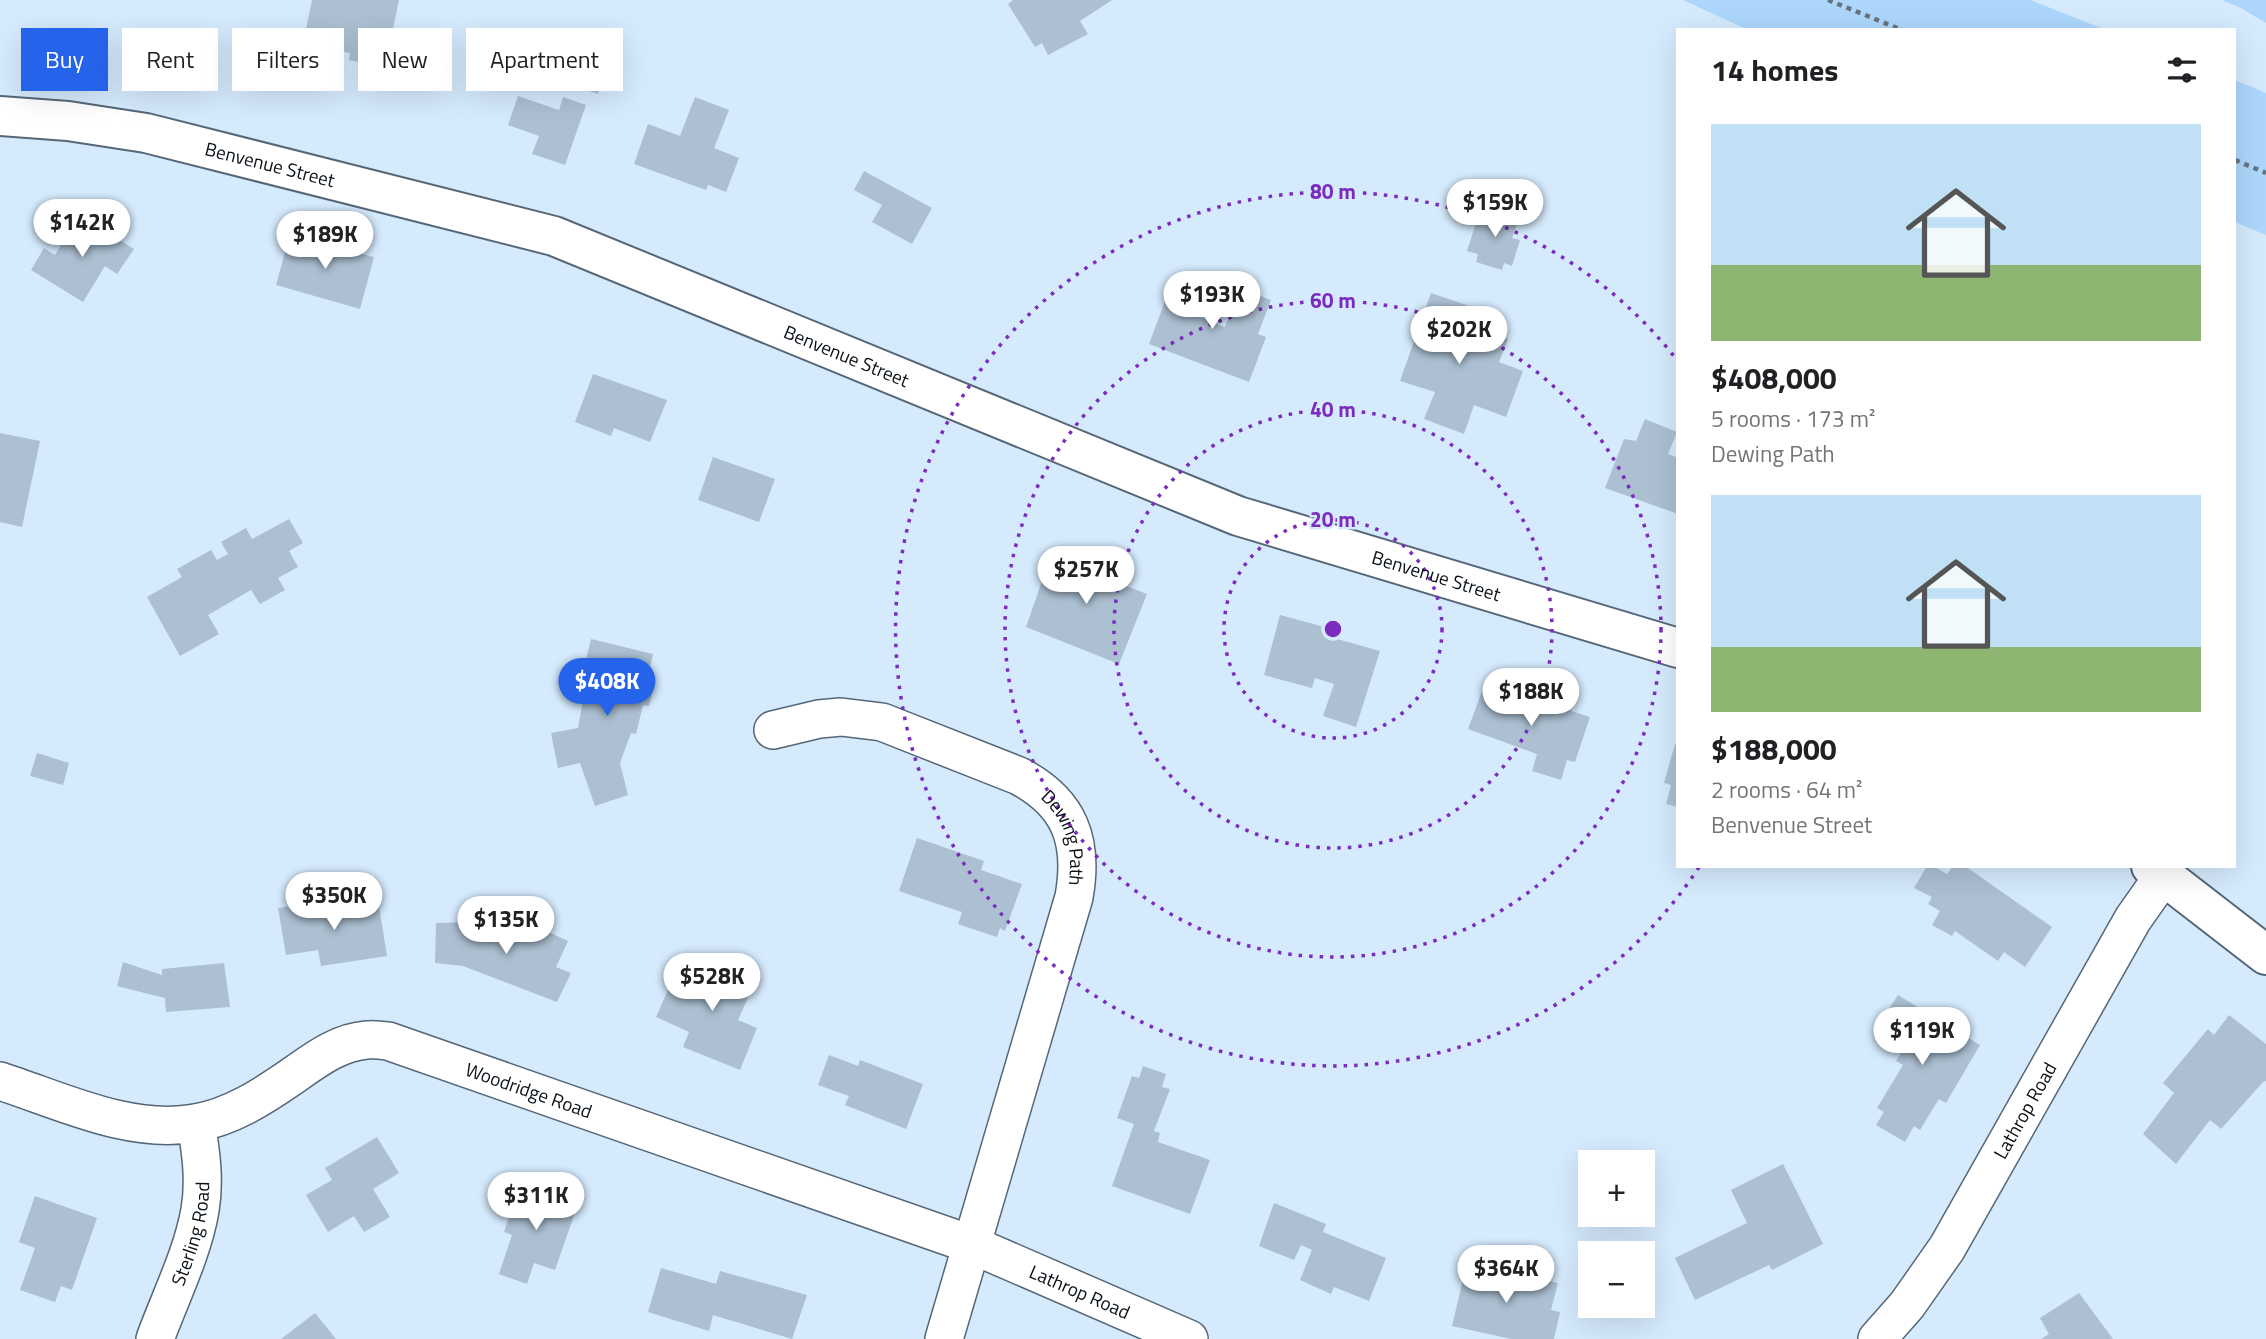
<!DOCTYPE html>
<meta charset="utf-8">
<style>
:root{--surface:#fff;--page:#f6f6f6;--text:#202124;--muted:#757577;--accent:#2563eb}
body{margin:0;font-family:"Titillium Web",sans-serif;background:var(--page);color:var(--text);height:100vh;display:flex;flex-direction:column;font-size:26px;white-space:nowrap}
*{box-sizing:border-box;margin:0}
p{font-size:23px;color:var(--muted)}
.icon{flex:none;width:38px;height:38px;fill:none;stroke:currentColor;stroke-width:2;stroke-linecap:round;stroke-linejoin:round}
.map{position:relative;flex:1;overflow:hidden}
.side{position:absolute;left:1676px;top:28px;width:560px;height:840px;display:flex;flex-direction:column;background:var(--surface);border-radius:0px;box-shadow:0 7px 28px #0002}
.side>*{flex:none}
.guide{position:absolute;left:21px;top:28px;width:665px;height:63px;display:flex;gap:14px}
.buttons{position:absolute;left:1578px;top:1150px;display:grid;gap:14px}
.buttons a{display:grid;place-items:center;width:77px;height:77px;border-radius:0px;background:var(--surface);box-shadow:0 7px 28px #0002;font-size:35px}
.price{position:absolute;translate:-50% -60px;padding:0 16px;border-radius:24px;background:#fff;color:#222;font-size:23px;line-height:46px;filter:drop-shadow(0 2px 4px #0008)}
.price::after{content:'';position:absolute;left:50%;top:42px;width:21px;height:16px;margin-left:-10px;background:inherit;clip-path:polygon(0 0,100% 0,50% 100%)}
.price.selected{background:var(--accent);color:#fff}
ul{padding:0;list-style:none}
li{display:grid;align-content:center;gap:14px;height:371px;padding:0 35px}
li span{display:grid;place-items:center;height:217px;border-radius:0px;color:#555}
li>.icon{margin-inline-start:auto}
span .icon{width:126px;height:126px;fill:#fffc;stroke-width:1}
li b{font-size:30px}
h2{display:flex;justify-content:space-between;align-items:center;height:84px;padding:0 35px;font-size:30px}
.chip{padding:0 24px;border-radius:0px;background:var(--surface);box-shadow:0 7px 28px #0002;font-size:24px;line-height:63px}
.chip.selected{background:var(--accent);color:#fff}
.map>svg:first-child{display:block}
.green{fill:#acd6fb}
.building{fill:#acc0d2}
.lines{fill:none;stroke-linecap:round;stroke-linejoin:round}
.street-casing{stroke:#556777;stroke-width:40}
.secondary-casing{stroke:#556777;stroke-width:42}
.path{stroke:#677480;stroke-width:4.5;stroke-dasharray:5 5;stroke-linecap:butt}
.street{stroke:#fff;stroke-width:37}
.secondary{stroke:#fff;stroke-width:38}
.ring{fill:none;stroke:#7b2cbf;stroke-width:3.5;stroke-dasharray:3.5 7}
.labels{text-anchor:middle;stroke-width:5;stroke-linejoin:round;paint-order:stroke}
.street-label{font-size:19px;fill:#0a1117;stroke:#d5eafd}
.centre{fill:#7b2cbf;stroke:#d5eafd;stroke-width:3.5}
.ring-label{font-size:21px;text-anchor:middle;font-weight:bold;fill:#7b2cbf;stroke:#d5eafd;stroke-width:5;stroke-linejoin:round;paint-order:stroke}
</style>
<div class="map">
<svg width="2266" height="1339" viewBox="0 0 2266 1339">
<rect width="100%" height="100%" fill="#d5eafd"/>
<g class="green">
<polygon points="1683,0 2030,0 2106,30 1748,30"/>
<polygon points="2222,0 2266,0 2266,23 2239,7"/>
<polygon points="2235,80 2266,93 2266,235 2235,222"/>
</g>
<g class="building">
<polygon points="312,0 399,0 385,67 349,60 350,53 303,44"/>
<polygon points="1013,0 1112,0 1080,21 1088,34 1048,55 1042,43 1035,47 1008,4"/>
<polygon points="559,34 612,53 598,94 545,76"/>
<polygon points="518,96 559,110 563,97 586,105 565,165 532,154 539,136 508,125"/>
<polygon points="695,97 729,110 714,148 739,158 726,192 708,185 706,190 634,164 648,124 680,136"/>
<polygon points="864,171 932,208 912,244 872,222 882,205 854,190"/>
<polygon points="1489,205 1520,215 1512,238 1520,240 1512,266 1504,263 1502,270 1476,262 1478,254 1467,251 1477,220 1484,222"/>
<polygon points="84,218 134,249 117,274 105,266 83,302 31,270 44,248 55,255 71,228 76,231"/>
<polygon points="290,234 374,257 360,309 276,285"/>
<polygon points="1173,280 1205,292 1197,316 1225,327 1239,288 1271,300 1258,334 1266,337 1249,382 1149,344"/>
<polygon points="1431,293 1472,307 1466,323 1508,339 1499,362 1523,371 1506,417 1474,405 1464,434 1424,419 1435,392 1400,381"/>
<polygon points="593,374 667,400 650,442 614,428 611,436 575,422"/>
<polygon points="1645,419 1677,432 1668,454 1678,458 1678,514 1605,488 1624,439 1636,441"/>
<polygon points="0,433 40,441 22,527 0,522"/>
<polygon points="713,457 775,479 759,522 698,500"/>
<polygon points="289,519 303,543 289,551 298,567 278,578 285,590 260,604 251,590 208,615 219,634 180,656 147,597 182,577 177,569 211,550 217,560 228,554 221,542 246,528 252,539"/>
<polygon points="1054,547 1116,569 1110,580 1147,594 1119,664 1026,627"/>
<polygon points="1280,615 1332,629 1330,637 1380,651 1356,727 1323,716 1334,684 1315,678 1312,688 1264,675"/>
<polygon points="591,639 653,654 647,680 655,682 649,706 643,705 636,734 631,733 620,763 628,795 595,806 580,763 558,768 551,733 578,728 588,673 583,672"/>
<polygon points="1485,683 1590,717 1575,762 1567,760 1561,780 1532,771 1537,754 1468,729"/>
<polygon points="1675,744 1678,745 1678,807 1666,804 1671,785 1664,783"/>
<polygon points="37,753 69,763 63,785 30,776"/>
<polygon points="917,838 984,861 981,870 1022,884 1005,931 1000,928 997,937 958,924 962,912 899,891"/>
<polygon points="1927,866 1933,866 1947,874 1953,866 1965,866 2052,927 2025,967 2004,952 1998,961 1955,931 1952,936 1932,925 1940,911 1928,904 1932,897 1914,888"/>
<polygon points="378,900 387,956 321,966 318,950 286,955 278,908 314,903 316,909"/>
<polygon points="472,922 473,934 490,933 502,939 508,923 539,936 542,929 568,941 556,967 571,973 557,1002 463,966 435,963 436,923"/>
<polygon points="703,956 756,979 738,1020 757,1028 740,1070 683,1047 689,1032 656,1017 672,981 689,988"/>
<polygon points="123,962 162,975 162,969 224,963 230,1007 166,1012 165,998 117,986"/>
<polygon points="1898,995 1980,1045 1946,1103 1939,1099 1920,1130 1914,1126 1905,1142 1876,1125 1884,1112 1877,1108 1903,1065 1896,1061 1905,1046 1897,1041 1899,1037 1879,1024"/>
<polygon points="2229,1015 2266,1044 2266,1081 2263,1082 2221,1129 2210,1120 2176,1164 2143,1134 2174,1093 2163,1083 2208,1029 2214,1035"/>
<polygon points="829,1055 858,1066 860,1060 923,1084 906,1129 845,1105 849,1096 818,1085"/>
<polygon points="1143,1066 1166,1074 1162,1087 1170,1089 1154,1131 1160,1133 1158,1142 1210,1160 1190,1214 1112,1186 1134,1124 1117,1118 1132,1076 1139,1078"/>
<polygon points="377,1137 399,1173 373,1189 390,1217 364,1232 354,1216 328,1232 306,1195 332,1180 325,1168"/>
<polygon points="1783,1164 1823,1244 1772,1270 1769,1265 1695,1300 1675,1258 1747,1223 1731,1190"/>
<polygon points="520,1184 578,1204 555,1270 534,1263 527,1284 499,1274 512,1235 504,1232"/>
<polygon points="35,1196 97,1218 72,1290 61,1286 55,1302 20,1290 35,1248 19,1242"/>
<polygon points="1274,1203 1326,1224 1323,1232 1386,1258 1369,1301 1334,1287 1331,1294 1300,1280 1312,1250 1301,1245 1294,1260 1259,1246"/>
<polygon points="1467,1263 1558,1283 1551,1310 1560,1312 1554,1339 1511,1339 1452,1326"/>
<polygon points="661,1268 716,1284 720,1271 807,1295 792,1339 713,1315 709,1331 648,1312"/>
<polygon points="2079,1293 2113,1339 2041,1339 2049,1334 2040,1318"/>
<polygon points="315,1313 336,1339 281,1339"/>
</g>
<g class="lines">
<defs>
<g id="street">
<path id="s1" d="M 773,730 L 819,719 L 841,717 L 882,722 L 1019,776 C 1070,803 1084,841 1074,897 L 944,1339"/>
<path id="s2" d="M 0,1081 C 62,1101 130,1135 196,1123 C 231,1117 262,1097 291,1077 C 314,1061 338,1042 367,1040 C 374,1039 381,1040 388,1041 L 970,1244 L 1189,1339"/>
<path id="s3" d="M 155,1339 C 170,1298 193,1252 200,1210 C 205,1181 201,1152 196,1123"/>
<path id="s4" d="M 1877,1339 L 1907,1305 L 1947,1248 L 2133,919 L 2164,875"/>
</g>
<g id="secondary">
<path id="s5" d="M 0,116 L 68,121 L 146,133 L 554,236 L 1238,516 L 1678,648"/>
<polyline points="2151,866 2266,955"/>
</g>
</defs>
<use href="#street" class="street-casing"/>
<use href="#secondary" class="secondary-casing"/>
<g class="path">
<polyline points="1828,0 1902,30"/>
<polyline points="2235,160 2266,173"/>
</g>
<use href="#street" class="street"/>
<use href="#secondary" class="secondary"/>
</g>
<g class="ring">
<circle cx="1333" cy="629" r="109"/>
<circle cx="1333" cy="629" r="219"/>
<circle cx="1333" cy="629" r="328"/>
<path d="M1699 867A437 437 0 1 1 1677 360"/>
</g>
<g class="labels">
<g class="street-label">
<text dy="7" stroke="none"><textPath href="#s5" startOffset="275">Benvenue Street</textPath></text>
<text dy="7" stroke="none"><textPath href="#s5" startOffset="884">Benvenue Street</textPath></text>
<text dy="7" stroke="none"><textPath href="#s5" startOffset="1514">Benvenue Street</textPath></text>
<text dy="7" stroke="none"><textPath href="#s1" startOffset="340">Dewing Path</textPath></text>
<text dy="7" stroke="none"><textPath href="#s2" startOffset="565">Woodridge Road</textPath></text>
<text dy="7" stroke="none"><textPath href="#s4" startOffset="273">Lathrop Road</textPath></text>
<text dy="7" stroke="none"><textPath href="#s3" startOffset="112">Sterling Road</textPath></text>
<text dy="7" stroke="none"><textPath href="#s2" startOffset="1152">Lathrop Road</textPath></text>
</g>
</g>
<circle cx="1333" cy="629" r="10" class="centre"/>
<g class="ring-label">
<text x="1333" y="199">80 m</text>
<text x="1333" y="308">60 m</text>
<text x="1333" y="417">40 m</text>
<text x="1333" y="527">20 m</text>
</g>
</svg>
<div class="buttons">
<a>+</a>
<a>−</a>
</div>
<b class="price" style="left:1495px;top:239px">$159K</b>
<b class="price" style="left:82px;top:259px">$142K</b>
<b class="price" style="left:325px;top:271px">$189K</b>
<b class="price" style="left:1212px;top:331px">$193K</b>
<b class="price" style="left:1459px;top:366px">$202K</b>
<b class="price" style="left:1086px;top:606px">$257K</b>
<b class="price selected" style="left:607px;top:718px">$408K</b>
<b class="price" style="left:1531px;top:728px">$188K</b>
<b class="price" style="left:334px;top:932px">$350K</b>
<b class="price" style="left:506px;top:956px">$135K</b>
<b class="price" style="left:712px;top:1013px">$528K</b>
<b class="price" style="left:1922px;top:1067px">$119K</b>
<b class="price" style="left:536px;top:1232px">$311K</b>
<b class="price" style="left:1506px;top:1305px">$364K</b>
<div class="guide">
<a class="chip selected">Buy</a>
<a class="chip">Rent</a>
<a class="chip">Filters</a>
<a class="chip">New</a>
<a class="chip">Apartment</a>
</div>
<section class="side">
<h2>14 homes<svg class="icon" aria-label="filters" viewBox="0 0 24 24"><path d="M4 7h16M4 17h16"/><circle cx="9" cy="7" r="2"/><circle cx="15" cy="17" r="2"/></svg></h2>
<ul>
<li><span style="background:linear-gradient(#bfe0f5 65%,#8fb573 0)"><svg class="icon" aria-label="home" viewBox="0 0 24 24"><path d="M3 11l9-7 9 7M6 9v11h12V9"/></svg></span><div><b>$408,000</b><p>5 rooms · 173 m²</p><p>Dewing Path</p></div></li>
<li><span style="background:linear-gradient(#bfe0f5 70%,#8fb573 0)"><svg class="icon" aria-label="home" viewBox="0 0 24 24"><path d="M3 11l9-7 9 7M6 9v11h12V9"/></svg></span><div><b>$188,000</b><p>2 rooms · 64 m²</p><p>Benvenue Street</p></div></li>
</ul>
</section>
</div>
